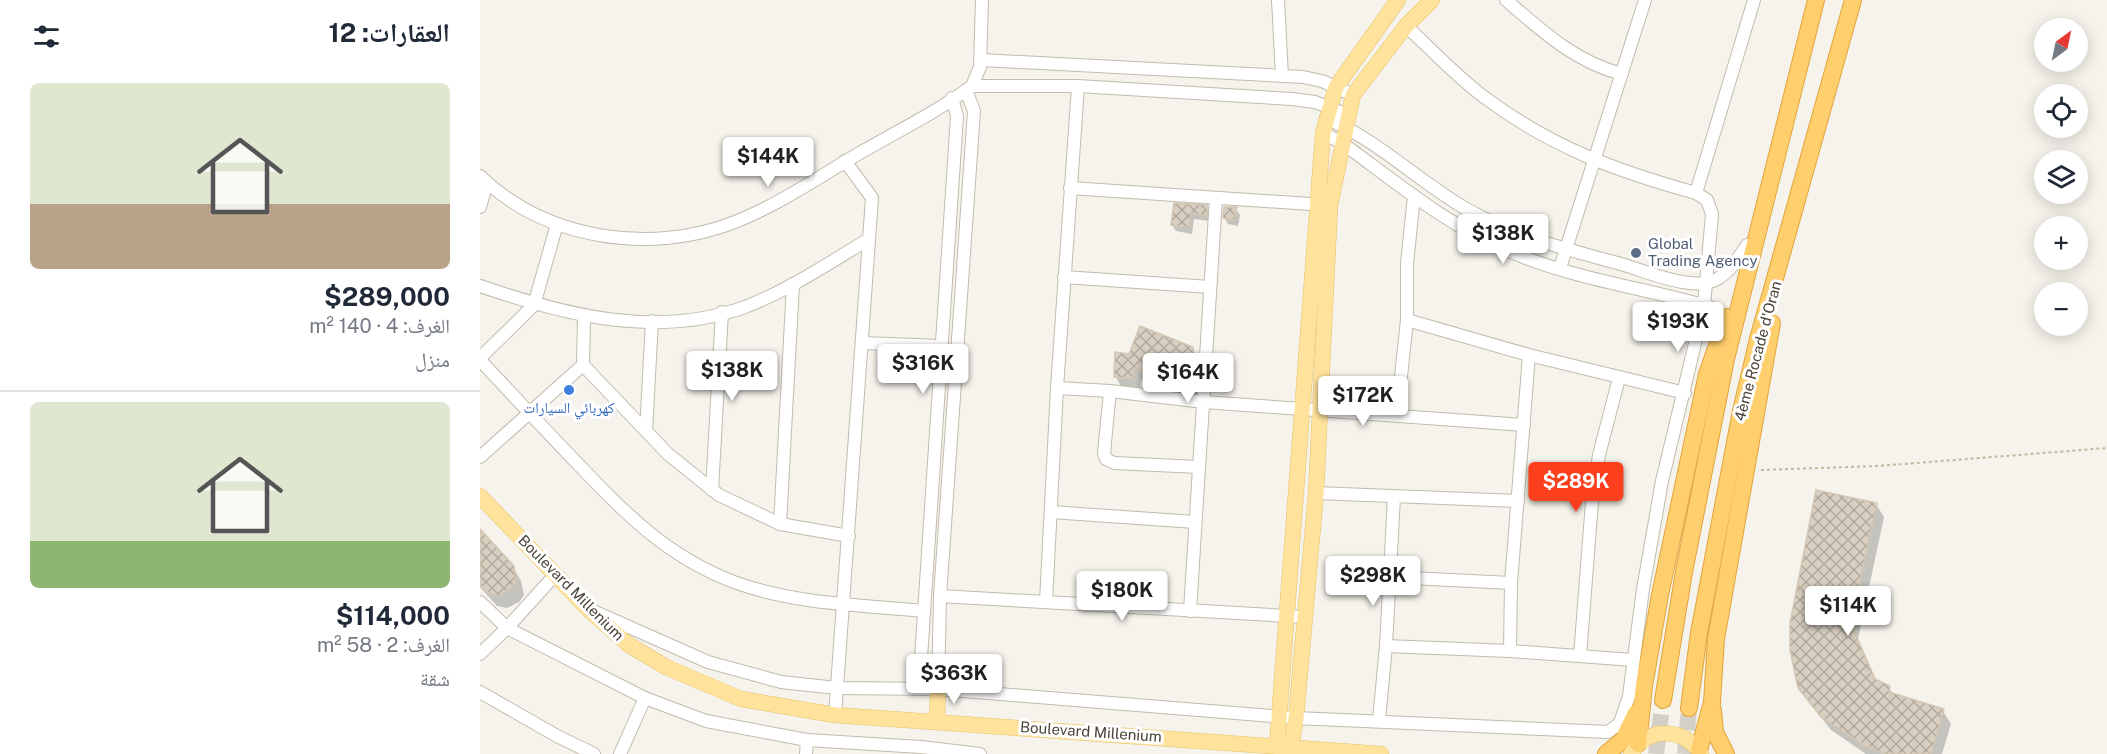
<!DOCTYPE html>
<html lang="ar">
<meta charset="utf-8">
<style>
:root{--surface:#fff;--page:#f6f6f7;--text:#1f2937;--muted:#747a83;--line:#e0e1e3;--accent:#fc3f1d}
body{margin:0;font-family:"Public Sans","Noto Naskh Arabic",sans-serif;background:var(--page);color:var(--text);direction:rtl;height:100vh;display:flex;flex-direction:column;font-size:22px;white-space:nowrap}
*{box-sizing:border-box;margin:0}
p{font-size:20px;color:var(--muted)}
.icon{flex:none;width:33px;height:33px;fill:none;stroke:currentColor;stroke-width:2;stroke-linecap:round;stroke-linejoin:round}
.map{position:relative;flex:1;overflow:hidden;direction:ltr}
.details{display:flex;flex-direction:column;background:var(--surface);width:480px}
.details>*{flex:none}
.needle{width:39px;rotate:33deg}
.buttons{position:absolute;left:1554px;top:18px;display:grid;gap:12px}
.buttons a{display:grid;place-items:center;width:54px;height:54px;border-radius:50%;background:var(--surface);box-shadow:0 3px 15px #0003;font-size:30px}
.price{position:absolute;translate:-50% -51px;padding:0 14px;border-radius:6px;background:#fff;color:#222;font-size:20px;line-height:39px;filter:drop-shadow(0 2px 3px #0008)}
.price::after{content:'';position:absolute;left:50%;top:36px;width:18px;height:14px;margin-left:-9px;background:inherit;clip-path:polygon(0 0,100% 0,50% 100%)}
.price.current{background:var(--accent);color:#fff}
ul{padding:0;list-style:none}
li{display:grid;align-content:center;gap:12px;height:318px;padding:0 30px}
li+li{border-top:2px solid var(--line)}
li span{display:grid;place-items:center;height:186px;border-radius:9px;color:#555}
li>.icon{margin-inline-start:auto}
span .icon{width:108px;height:108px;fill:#fffc;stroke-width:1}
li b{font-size:26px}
h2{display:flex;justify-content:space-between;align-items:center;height:72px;padding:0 30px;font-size:26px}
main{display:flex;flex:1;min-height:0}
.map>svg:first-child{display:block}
.shadow{fill:#0003}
.building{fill:url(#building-cross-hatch);stroke:#d3c7b4;stroke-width:1.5}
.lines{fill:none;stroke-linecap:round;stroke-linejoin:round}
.highway-tunnel{stroke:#d4d0c8;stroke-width:16;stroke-dasharray:16 8;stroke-linecap:butt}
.minor-casing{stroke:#c2bbae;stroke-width:14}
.major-casing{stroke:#e6c16a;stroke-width:16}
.highway-casing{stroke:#e0a43c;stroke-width:18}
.path{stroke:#c4b79f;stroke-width:2;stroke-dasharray:3 3;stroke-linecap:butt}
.minor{stroke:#fff;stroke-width:12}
.major{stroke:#ffe39c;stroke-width:15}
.highway{stroke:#ffcf6e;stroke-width:16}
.service-dot{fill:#5c6f8a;stroke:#fff;stroke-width:2}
.shop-dot{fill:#3f7fe0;stroke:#fff;stroke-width:2}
.labels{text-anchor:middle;stroke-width:6;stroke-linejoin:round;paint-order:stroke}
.service-label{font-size:15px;fill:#4e5e75;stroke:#fff;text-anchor:start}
.street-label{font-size:15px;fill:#4b4439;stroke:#fff}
.shop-label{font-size:15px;fill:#366cbe;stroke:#fff}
</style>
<main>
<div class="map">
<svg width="1627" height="754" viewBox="0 0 1627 754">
<defs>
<pattern id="building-cross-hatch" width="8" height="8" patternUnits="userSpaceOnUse" patternTransform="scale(1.5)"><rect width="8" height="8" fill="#d8cfc1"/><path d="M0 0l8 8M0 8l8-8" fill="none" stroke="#b1aa9e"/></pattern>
</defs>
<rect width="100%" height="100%" fill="#f6f3ec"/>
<g class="shadow">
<polygon points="695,205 726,207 730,213 729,221 714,219 712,234 696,231 692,225"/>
<polygon points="756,209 760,215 758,226 748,224 745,218"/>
<polygon points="712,348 720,362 722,401 661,380 660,391 643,390 635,376 650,355"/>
<polygon points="1396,504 1404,517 1378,639 1397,682 1409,688 1414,695 1463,711 1471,724 1462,754 1386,754 1351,730 1319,688"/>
<polygon points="0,531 33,567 41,581 44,595 39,602 27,608 17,606 0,587"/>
</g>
<g class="building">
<polygon points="694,203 727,205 727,216 711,213 709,228 691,225"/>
<polygon points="744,207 757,207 755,220 743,218"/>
<polygon points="660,326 713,347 716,389 654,368 653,379 634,377 635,352 649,354"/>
<polygon points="1336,490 1397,503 1371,624 1395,679 1410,686 1409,692 1464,709 1451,754 1405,754 1385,746 1341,717 1318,688 1310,650 1310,623"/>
<polygon points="0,529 34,566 36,584 19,596 8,593 0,584"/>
</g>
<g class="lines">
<g class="highway-tunnel">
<polyline points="1176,754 1183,700"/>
<polyline points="1205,754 1209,708"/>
</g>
<defs>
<g id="minor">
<polyline points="798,0 802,76"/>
<path d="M 1026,0 C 1062,31 1095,62 1142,74"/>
<path d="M 926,26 C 951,49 976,76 1004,97 C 1071,147 1136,171 1216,193"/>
<polyline points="501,60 823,77 842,81 873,95"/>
<polyline points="492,86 598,86 812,99 835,102 868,115"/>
<path d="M 846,118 C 897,140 936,179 983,207 C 1032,236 1086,249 1141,264 C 1165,271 1215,293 1237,279 C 1250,272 1259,257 1267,245"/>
<path d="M 843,133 L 862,143 C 916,182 969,227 1031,252 C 1094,279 1165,288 1230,307 L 1245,322"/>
<path d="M 0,176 C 66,240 171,255 255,222 C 298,205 339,177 378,154 C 416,132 457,112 492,86 L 500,67 L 502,0"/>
<polyline points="590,188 845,205"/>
<polyline points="0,207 7,183"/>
<polyline points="1080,268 1165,0"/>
<polyline points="584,277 730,287"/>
<path d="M 0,286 C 85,315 176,339 265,307 C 309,290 349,263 389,239"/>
<polyline points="927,320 1049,355 1205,393"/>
<polyline points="382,343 461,346"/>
<polyline points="0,358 54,305 77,224"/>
<path d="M 0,360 C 32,394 64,429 97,463 C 146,514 186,556 254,582 C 313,604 380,605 443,611"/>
<polyline points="103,365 104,317"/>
<polyline points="577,388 630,391 724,402 1044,425"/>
<polyline points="630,391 624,453 626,459 634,463 719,467"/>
<polyline points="917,414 927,320 927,264 934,196"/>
<polyline points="166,431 172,321"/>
<polyline points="0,457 103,365 188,454 239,495 300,524 369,536"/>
<polyline points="232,490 242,312"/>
<polyline points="836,493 1038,501"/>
<polyline points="571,512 715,522"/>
<polyline points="300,524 313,284"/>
<polyline points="910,577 1031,583"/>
<polyline points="460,596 825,617"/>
<polyline points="0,602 27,628 165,698 226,721 327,740 441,747 500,754"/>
<polyline points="566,602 577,388 598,86"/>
<polyline points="113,611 228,662 301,682 357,688 458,689 816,718 1128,732 1140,723 1149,696 1163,589 1182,481 1224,306 1232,214 1227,200 1216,193 1274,0"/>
<polyline points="710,611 736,198"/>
<polyline points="906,646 1030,651 1153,660"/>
<polyline points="1030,651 1031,583 1049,355"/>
<polyline points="0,654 27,628 75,575"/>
<polyline points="1100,656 1112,502 1119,455 1139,378"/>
<polyline points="439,688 477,116 472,98"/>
<polyline points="458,689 460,596 494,111 486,90"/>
<polyline points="0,692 77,736 114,754"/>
<polyline points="355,715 392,198 365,161"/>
<polyline points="899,720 906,646 914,497"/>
<polyline points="140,754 165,698"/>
<polyline points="326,754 327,740"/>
</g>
<g id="major">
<polyline points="0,496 109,610 149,645 186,667 261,699 355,715 901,754"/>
<polyline points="457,721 458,689"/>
<polyline points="797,745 843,133 856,87 918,0"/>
<polyline points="811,747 816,718 836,493 850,206 873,95 926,26 952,0"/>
<path d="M 1151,754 C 1166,726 1205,727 1221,754"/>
</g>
<g id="highway">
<polyline points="1183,700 1204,572 1246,359 1336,0"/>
<polyline points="1209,708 1219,633 1261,411 1278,339 1373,0"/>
<polyline points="1233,710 1235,732 1246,754"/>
<polyline points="1158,744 1164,686 1180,595 1227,374 1247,317"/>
<polyline points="1219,750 1232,702 1236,639 1292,323"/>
<polyline points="1126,754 1143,740 1156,713"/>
</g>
</defs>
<use href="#minor" class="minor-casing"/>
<use href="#major" class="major-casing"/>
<use href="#highway" class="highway-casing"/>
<polyline class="path" points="1281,470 1398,466 1627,448"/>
<use href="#minor" class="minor"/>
<use href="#major" class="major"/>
<use href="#highway" class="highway"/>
</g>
<circle class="service-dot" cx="1156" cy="253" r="6"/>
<circle class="shop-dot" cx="89" cy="390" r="6"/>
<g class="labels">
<g class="service-label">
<text x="1168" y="249">Global<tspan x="1168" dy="17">Trading Agency</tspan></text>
</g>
<g class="street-label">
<text transform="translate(1278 351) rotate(-75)" y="5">4ème Rocade d'Oran</text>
<text transform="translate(91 588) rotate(45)" y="5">Boulevard Millenium</text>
<text transform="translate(611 732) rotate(4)" y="5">Boulevard Millenium</text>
</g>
<g class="shop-label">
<text x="89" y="413">كهربائي السيارات</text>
</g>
</g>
</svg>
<div class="buttons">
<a><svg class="needle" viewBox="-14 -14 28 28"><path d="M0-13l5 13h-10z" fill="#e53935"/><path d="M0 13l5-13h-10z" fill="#747a83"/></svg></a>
<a><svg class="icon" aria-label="locate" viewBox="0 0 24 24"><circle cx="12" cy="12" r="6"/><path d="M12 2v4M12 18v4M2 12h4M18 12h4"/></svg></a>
<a><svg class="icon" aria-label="layers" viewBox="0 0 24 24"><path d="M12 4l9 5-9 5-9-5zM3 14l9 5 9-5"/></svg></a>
<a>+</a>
<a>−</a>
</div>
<b class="price" style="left:288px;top:188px">$144K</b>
<b class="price" style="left:1023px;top:265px">$138K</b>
<b class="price" style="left:1198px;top:353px">$193K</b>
<b class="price" style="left:443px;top:395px">$316K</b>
<b class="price" style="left:252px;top:402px">$138K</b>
<b class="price" style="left:708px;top:404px">$164K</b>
<b class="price" style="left:883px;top:427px">$172K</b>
<b class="price current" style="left:1096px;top:513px">$289K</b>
<b class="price" style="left:893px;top:607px">$298K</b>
<b class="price" style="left:642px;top:622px">$180K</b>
<b class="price" style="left:1368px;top:637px">$114K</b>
<b class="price" style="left:474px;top:705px">$363K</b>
</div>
<section class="details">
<h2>العقارات: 12<svg class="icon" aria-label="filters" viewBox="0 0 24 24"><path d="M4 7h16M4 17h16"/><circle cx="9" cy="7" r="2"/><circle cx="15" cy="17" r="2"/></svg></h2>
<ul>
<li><span style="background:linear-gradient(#dfe7d0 65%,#b9a48a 0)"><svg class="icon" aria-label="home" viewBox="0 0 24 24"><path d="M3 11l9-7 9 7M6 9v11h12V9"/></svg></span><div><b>$289,000</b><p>الغرف: 4 · 140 m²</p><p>منزل</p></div></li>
<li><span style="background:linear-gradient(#dfe7d0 75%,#8fb573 0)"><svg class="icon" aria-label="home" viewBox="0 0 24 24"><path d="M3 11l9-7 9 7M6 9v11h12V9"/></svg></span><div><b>$114,000</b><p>الغرف: 2 · 58 m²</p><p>شقة</p></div></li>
</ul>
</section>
</main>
